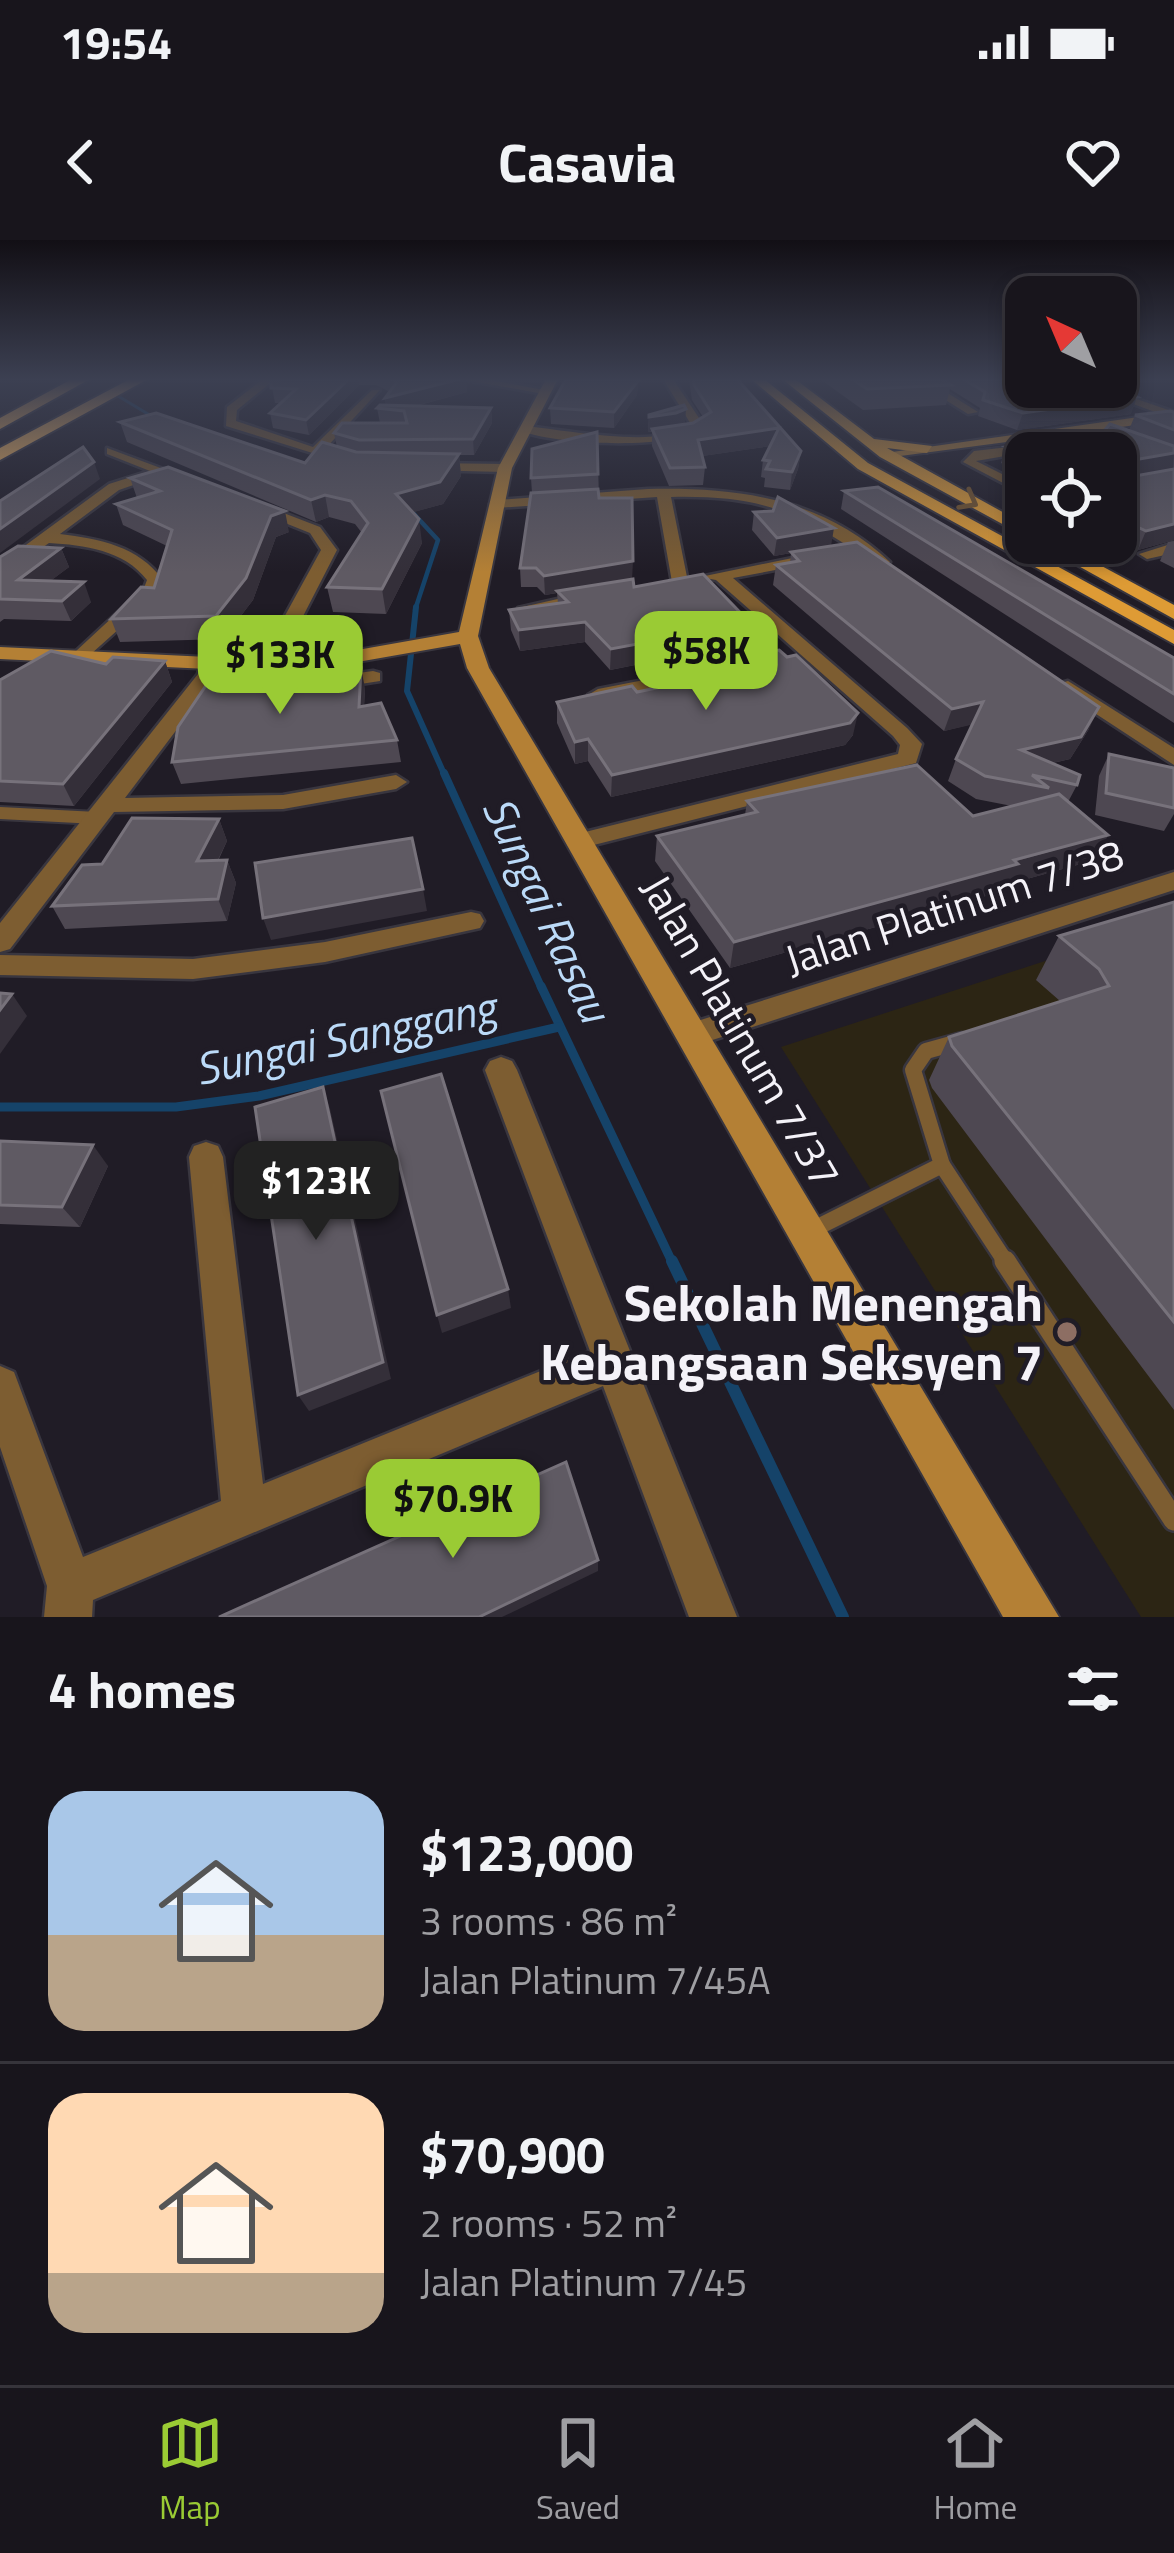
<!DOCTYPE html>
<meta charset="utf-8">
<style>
:root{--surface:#18151c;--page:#211e25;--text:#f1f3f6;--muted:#9f9fa3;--line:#36343b;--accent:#9acb34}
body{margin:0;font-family:"Titillium Web",sans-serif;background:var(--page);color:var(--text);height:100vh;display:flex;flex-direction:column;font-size:45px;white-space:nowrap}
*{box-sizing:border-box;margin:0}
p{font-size:39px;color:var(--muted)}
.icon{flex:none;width:66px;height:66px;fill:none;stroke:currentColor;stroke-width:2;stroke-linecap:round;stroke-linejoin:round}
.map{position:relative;height:1377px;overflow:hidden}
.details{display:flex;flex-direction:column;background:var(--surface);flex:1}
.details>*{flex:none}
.needle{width:78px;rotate:316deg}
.controls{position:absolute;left:1005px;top:36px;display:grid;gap:24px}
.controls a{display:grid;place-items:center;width:132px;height:132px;border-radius:24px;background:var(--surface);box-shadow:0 6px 18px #0003,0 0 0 3px var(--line);font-size:60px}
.price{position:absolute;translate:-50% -102px;padding:0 27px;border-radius:24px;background:var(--accent);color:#111;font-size:39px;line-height:78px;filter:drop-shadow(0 3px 6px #0008)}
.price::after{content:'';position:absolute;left:50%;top:72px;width:36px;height:27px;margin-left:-18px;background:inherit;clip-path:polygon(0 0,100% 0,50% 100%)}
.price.selected{background:#222;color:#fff}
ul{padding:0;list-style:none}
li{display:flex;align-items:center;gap:36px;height:300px;padding:0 48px}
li+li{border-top:3px solid var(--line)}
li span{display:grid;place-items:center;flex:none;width:336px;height:240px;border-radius:36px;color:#555}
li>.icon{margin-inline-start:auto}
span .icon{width:144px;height:144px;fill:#fffc;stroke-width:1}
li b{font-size:51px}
h2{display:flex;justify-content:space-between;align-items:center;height:144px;padding:0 48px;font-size:51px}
.status{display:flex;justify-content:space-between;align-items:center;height:84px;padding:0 60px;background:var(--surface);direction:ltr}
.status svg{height:33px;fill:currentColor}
header{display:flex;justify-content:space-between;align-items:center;height:156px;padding:0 48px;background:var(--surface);font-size:54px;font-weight:700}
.tab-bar{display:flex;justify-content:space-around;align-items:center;height:168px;border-top:3px solid var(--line);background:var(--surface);font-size:33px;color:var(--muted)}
.tab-bar a{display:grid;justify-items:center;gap:6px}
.tab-bar .selected{color:var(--accent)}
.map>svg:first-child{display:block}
.education{fill:#2c2514}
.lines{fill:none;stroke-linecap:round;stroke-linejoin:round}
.stream-far5{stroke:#154369;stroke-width:3}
.stream-far4{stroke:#154369;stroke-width:4.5}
.stream-far3{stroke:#154369;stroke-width:6}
.stream-far2{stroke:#154369;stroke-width:8}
.stream-far1{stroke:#154369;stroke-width:9}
.stream{stroke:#154369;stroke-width:12}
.lane-far2-casing{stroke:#39363f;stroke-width:16}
.lane-far1-casing{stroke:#39363f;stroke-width:21}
.lane-casing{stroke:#39363f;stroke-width:26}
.street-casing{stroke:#39363f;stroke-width:5}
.secondary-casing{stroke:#39363f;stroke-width:4}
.primary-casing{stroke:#39363f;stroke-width:4}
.highway-casing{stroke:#39363f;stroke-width:4}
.lane-far2{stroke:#7d5d31;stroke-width:12}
.lane-far1{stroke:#7d5d31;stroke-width:16}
.lane{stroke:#7d5d31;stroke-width:21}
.street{fill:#7d5d31;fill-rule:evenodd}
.secondary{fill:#b48035;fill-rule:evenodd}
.primary{fill:#de9b35;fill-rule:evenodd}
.highway{fill:#f9b85e;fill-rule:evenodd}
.wall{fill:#4e4852}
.shaded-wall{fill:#342f39}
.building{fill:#5f5a63;stroke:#77727b;stroke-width:3}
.oneway{stroke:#75552d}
.education-dot{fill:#8d6e63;stroke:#201c26;stroke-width:4.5}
.labels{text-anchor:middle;stroke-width:9;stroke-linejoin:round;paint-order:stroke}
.street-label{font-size:42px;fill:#f4f2f8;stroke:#201c26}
.water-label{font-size:45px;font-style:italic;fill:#bbdaf8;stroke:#201c26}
.near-poi-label{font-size:51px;font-weight:bold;fill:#f4f2f8;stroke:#201c26;text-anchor:end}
</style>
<div class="status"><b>19:54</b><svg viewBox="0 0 49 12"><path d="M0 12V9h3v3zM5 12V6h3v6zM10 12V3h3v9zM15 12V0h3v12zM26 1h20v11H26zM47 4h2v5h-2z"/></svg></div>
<header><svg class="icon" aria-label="back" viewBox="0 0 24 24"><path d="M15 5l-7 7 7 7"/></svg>Casavia<svg class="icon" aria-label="heart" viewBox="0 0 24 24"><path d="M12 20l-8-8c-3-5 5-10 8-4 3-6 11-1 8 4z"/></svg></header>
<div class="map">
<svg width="1174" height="1377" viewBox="0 0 1174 1377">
<rect width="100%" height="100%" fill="#201c26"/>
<polygon class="education" points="1174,679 1174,1377 1141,1377 781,807"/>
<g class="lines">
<polyline class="stream-far5" points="118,156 153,177"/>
<polyline class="stream-far4" points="414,274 438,300 415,370"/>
<polyline class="stream-far3" points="416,367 407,451 445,536"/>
<polyline class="stream-far2" points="444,533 542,749"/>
<g class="stream-far1">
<polyline points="541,746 673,1024"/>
<polyline points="0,867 176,867 259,856 559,787"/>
</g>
<polyline class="stream" points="672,1021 843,1377"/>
<defs>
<polyline id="lane-far2" points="0,573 97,578"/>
<g id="lane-far1">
<polyline points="942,925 1007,1024"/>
<polyline points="812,990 942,925 913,830 926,811 962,801"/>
</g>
<polyline id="lane" points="1005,1021 1174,1280"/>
<g id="street">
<polygon points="263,139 275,139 237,170 236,181 313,207 372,150 380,150 324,210 351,219 351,225 226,186 227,167"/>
<polygon points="460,139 486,139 549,151 544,154"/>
<path d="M 663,139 L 673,139 L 705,187 C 678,211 551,205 519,190 L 525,186 C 567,190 657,209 692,186 Z"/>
<polygon points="912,139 925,139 978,172 968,174"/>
<polygon points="1087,147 1102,147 1174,172 1174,179"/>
<polygon points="1045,203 1045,209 976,221 1026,246 1026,255 963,222 974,211"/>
<path d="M 107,208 L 198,242 L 191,246 L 162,235 L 119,250 L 60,294 C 100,299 138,306 163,340 L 158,354 L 82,422 L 75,420 L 75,412 L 144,348 L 147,340 C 124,310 84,305 49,303 L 0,337 L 0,324 L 109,244 L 150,231 L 107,214 Z"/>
<polygon points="426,223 505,224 512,228 505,232 421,230"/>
<path d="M 648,249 C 738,247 822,258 890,322 L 876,325 C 801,273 765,255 671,257 L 688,342 L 680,347 L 672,342 L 657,257 L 497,268 L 490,264 L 497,260 Z"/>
<polygon points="255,262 320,287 337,310 279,423 269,429 259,423 321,310 310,293 250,269 248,266"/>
<polygon points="1174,303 1174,313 1147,319 1139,314"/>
<polygon points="812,314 818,316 818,322 733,338 907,488 922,504 916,523 578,609 569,606 566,601 569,596 898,514 900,505 893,496 716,340 700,337"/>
<polygon points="593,351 602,356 599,360 527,373 518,368"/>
<polygon points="767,416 774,418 774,426 598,461 588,455 598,449"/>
<polygon points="201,419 215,419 218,435 125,558 283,555 396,535 407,542 396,549 283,569 114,572 10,709 0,712 0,683 198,434"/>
<polygon points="373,431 380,433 380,441 328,449 318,443 328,437"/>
<polygon points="1068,441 1174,508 1174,525 1061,451 1061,443"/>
<polygon points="1174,632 1174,650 691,807 680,803 676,795 680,787 691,783"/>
<polygon points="471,672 480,674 484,681 480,688 325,722 193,739 0,735 0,715 193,719 325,702"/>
<polygon points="501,817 512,821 517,830 737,1377 689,1377 603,1146 93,1360 92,1377 44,1377 47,1346 0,1207 0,1126 14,1132 83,1317 221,1261 189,917 194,906 206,902 218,906 223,917 263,1244 590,1111 485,830 490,821"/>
</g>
<g id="secondary">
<polygon points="546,139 558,139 512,228 478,396 489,428 1059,1377 1003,1377 467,428 460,404 329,427 208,429 0,419 0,407 208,417 329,415 459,392 498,228"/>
<polygon points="1174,172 1174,180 885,218 878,214"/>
</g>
<g id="primary">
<polygon points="751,139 764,139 868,223 1174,390 1174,404 858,229"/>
<polygon points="782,139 795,139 874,199 932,206 927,213 887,208 1026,285 1026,297 880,217"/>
<polygon points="1037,303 1059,303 1174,365 1174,379"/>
</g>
<g id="highway">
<polygon points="72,139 90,139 0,189 0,178"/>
<polygon points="130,139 148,139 0,220 0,208"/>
</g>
</defs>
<use href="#lane-far2" class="lane-far2-casing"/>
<use href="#lane-far1" class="lane-far1-casing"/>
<use href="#lane" class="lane-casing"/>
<use href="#street" class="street-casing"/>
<use href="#secondary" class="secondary-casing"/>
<use href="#primary" class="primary-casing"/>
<use href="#highway" class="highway-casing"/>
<use href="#lane-far2" class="lane-far2"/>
<use href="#lane-far1" class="lane-far1"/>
<use href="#lane" class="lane"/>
<use href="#street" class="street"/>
<use href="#secondary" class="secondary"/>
<use href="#primary" class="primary"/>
<use href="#highway" class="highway"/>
</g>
<g class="wall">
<polygon points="285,139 466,139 467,152 416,166 491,168 492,183 474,215 459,215 461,236 443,264 413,272 422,303 386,374 333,372 327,347 362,293 355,284 329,277 316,282 127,202 120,182 305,223 337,207 334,193 380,183 377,168 386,165 385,158 390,152 376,145 359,145 309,195 273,188 270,173 281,163 275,163 271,142"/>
<polygon points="689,139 737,139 801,211 798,229 790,250 764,247 765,238 761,237 763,220 770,206 702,216 705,227 703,245 669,246 652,206 652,192 648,192 648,190 649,175 685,184 693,183 703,177 692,160"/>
<polygon points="820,139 1026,139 1131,174 1017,190 978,176 980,168 950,149 946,165 863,170"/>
<polygon points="631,140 638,141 637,155 614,188 551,184 550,168"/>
<polygon points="1174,172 1174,300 1138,310 1116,299 1116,213 1026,213 1026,235 1001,223 1006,207 1129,190 1135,175"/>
<polygon points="597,192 599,258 632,339 634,347 761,394 758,414 853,495 845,505 611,557 588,521 575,524 557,483 557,462 637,452 732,432 734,418 719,421 712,412 690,414 610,430 585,402 520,411 511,390 509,370 558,364 557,353 545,355 537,347 521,347 520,328 532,253 531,238"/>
<polygon points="130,238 289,292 276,297 253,360 223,399 120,402 111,379 154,348 167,306 123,285 116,264 137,258"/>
<polygon points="844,251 1174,418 1174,483 841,269"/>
<polygon points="754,272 831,306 1089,489 1070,519 1053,523 1077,545 1068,562 1108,595 1095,620 1009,644 1007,650 730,728 655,621 657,596 745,575 747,561 973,576 1012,566 976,559 948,541 956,519 972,484 944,491 773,345 776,325 790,323 791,313 774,316 752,290"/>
<polygon points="1174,301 1174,328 1160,321 1168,302"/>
<polygon points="61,308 69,327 50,341 91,362 71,381 4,379 0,382 0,317"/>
<polygon points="165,421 172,442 74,566 0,562 0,440 106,424"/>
<polygon points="365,448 364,466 397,500 401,522 181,544 172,522"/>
<polygon points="1109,514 1174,528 1174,574 1164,591 1095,575 1099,536"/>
<polygon points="219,579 227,601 218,621 227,620 236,643 227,681 65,689 52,666 102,624"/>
<polygon points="1174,662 1174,1170 932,848 929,840 949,797 1060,761 1036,740 1059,696"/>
<polygon points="0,901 108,926 80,987 0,984"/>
</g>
<g class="shaded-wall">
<polygon points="349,139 358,139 359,145 309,195 306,180"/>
<polygon points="460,139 466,139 467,152 399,170 386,169 385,158"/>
<polygon points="630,139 629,152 638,141 637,155 614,188 614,172"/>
<polygon points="1137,157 1131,174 1017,190 1023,173"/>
<polygon points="491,168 492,183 474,215 473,199"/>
<polygon points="686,169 685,184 675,188 648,192 649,177"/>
<polygon points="779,188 777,205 696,217 698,200"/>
<polygon points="801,211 798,229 790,250 792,232"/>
<polygon points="1174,213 1173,229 1116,238 1122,222"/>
<polygon points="459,214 461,236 443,264 400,276 396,254"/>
<polygon points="94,222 100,239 0,313 0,289"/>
<polygon points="325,255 329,277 316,282 311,260"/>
<polygon points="285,271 289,292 276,297 253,360 223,399 216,376 271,276"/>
<polygon points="419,279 422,303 386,374 382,349"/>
<polygon points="1174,284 1174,300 1138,310 1146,291"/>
<polygon points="834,288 831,306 774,316 777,298"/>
<polygon points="61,308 69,327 27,359 18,340"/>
<polygon points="633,321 632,340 545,355 544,336"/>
<polygon points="84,342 91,362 71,381 62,361"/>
<polygon points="585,382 585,402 520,411 519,390"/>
<polygon points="691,394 690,414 610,430 611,409"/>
<polygon points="761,394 758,414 719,421 721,401"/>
<polygon points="165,421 172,442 74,566 63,544"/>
<polygon points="361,428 365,448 363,488 359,467"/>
<polygon points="983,462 975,484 944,491 952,469"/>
<polygon points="1099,467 1089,489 1070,519 1012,532 1021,510"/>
<polygon points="858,473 853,495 845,505 611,557 612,535"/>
<polygon points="588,499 588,521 575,524 575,502"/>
<polygon points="219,579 227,601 206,644 197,621"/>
<polygon points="1108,595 1095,620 1009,644 1007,650 730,728 734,702"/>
<polygon points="227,620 236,643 227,681 218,659"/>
<polygon points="423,649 427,671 271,700 263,678"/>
<polygon points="12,754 27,776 0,814 0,770"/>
<polygon points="323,847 330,869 391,1139 309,1171 298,1155"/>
<polygon points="93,905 108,926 80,987 62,967"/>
<polygon points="508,1049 511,1068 442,1093 437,1075"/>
<polygon points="598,1320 598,1331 502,1377 479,1377"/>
</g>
<g class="building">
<polygon points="285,139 349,139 306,180 270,173 296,149 271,148 271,142"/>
<polygon points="391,139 460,139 385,158 397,142"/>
<polygon points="566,139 630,139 638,141 614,172 550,168"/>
<polygon points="693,139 737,139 801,211 792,232 766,229 770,221 763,220 779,188 698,200 705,227 670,228 652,189 693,183 711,172 694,145"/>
<polygon points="852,139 941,139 951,145 867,149"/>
<polygon points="963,139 1026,139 1026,147 1116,147 1137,157 1023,173 983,160 985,152"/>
<polygon points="380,165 491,168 473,199 359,200 334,193 342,183 407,183 404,171 377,168"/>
<polygon points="684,165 686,169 676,173 649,177 649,175"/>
<polygon points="1170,171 1174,172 1174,190 1135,175"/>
<polygon points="156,173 305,223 322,202 356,212 459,214 440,242 396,254 419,279 382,349 327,347 368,283 351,261 325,255 311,260 120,182"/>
<polygon points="1110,184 1174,206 1174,213 1122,222 1118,234 1124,238 1174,229 1174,284 1146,291 1116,277 1116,213 1026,213 1026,216 1006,207 1103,192"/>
<polygon points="597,192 598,234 531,238 532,209"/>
<polygon points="83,207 94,222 0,289 0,261"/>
<polygon points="168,227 285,271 271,276 246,338 216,376 111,379 141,347 154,348 172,290 116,264 160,251 130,238"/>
<polygon points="878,247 1174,418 1174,454 844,251"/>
<polygon points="598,249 599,258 632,258 633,321 544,336 536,328 520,328 531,253"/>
<polygon points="778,257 834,288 777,298 754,272 773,271"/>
<polygon points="857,302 1099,467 1081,497 1021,510 1080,535 1077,545 1032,535 1049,548 985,536 956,519 983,462 952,469 776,325 799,321 791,312"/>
<polygon points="18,306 61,308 18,340 84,342 62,361 0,359 0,317"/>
<polygon points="703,334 761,394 721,401 714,392 691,394 611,409 585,382 519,390 509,370 568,362 557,351 633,339 634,347"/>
<polygon points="779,410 787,417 796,415 858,473 850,483 612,535 588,499 575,502 557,462 632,446 637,452 743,430 734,418"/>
<polygon points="51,411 106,424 113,417 165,421 63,544 0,541 0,440"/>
<polygon points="361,428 359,467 381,463 397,500 172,522 178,487 207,444"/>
<polygon points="1109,514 1174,528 1174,568 1106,553"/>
<polygon points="917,525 973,576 1059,554 1108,595 1014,620 1018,624 734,702 657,596 757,572 747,561"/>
<polygon points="132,578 219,579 197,621 227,620 218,659 52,666 82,625 102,624"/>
<polygon points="412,598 423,649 263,678 255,623"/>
<polygon points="1174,662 1174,1082 952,806 949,797 1109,746 1099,729 1059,696"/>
<polygon points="0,753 12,754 0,770"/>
<polygon points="441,834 508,1049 437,1075 381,851"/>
<polygon points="323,847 383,1122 298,1155 255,867"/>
<polygon points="0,901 93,905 62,967 0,965"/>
<polygon points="566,1222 598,1320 479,1377 219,1377"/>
</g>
<defs><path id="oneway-chevron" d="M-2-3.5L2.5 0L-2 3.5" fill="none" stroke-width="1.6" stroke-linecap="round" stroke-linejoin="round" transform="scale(3)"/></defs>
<use class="oneway" href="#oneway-chevron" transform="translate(969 261) rotate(29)"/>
<linearGradient id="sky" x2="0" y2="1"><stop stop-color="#120f15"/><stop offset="0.42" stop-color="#3c4052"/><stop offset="1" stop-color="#3c4052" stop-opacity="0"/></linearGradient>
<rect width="1174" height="332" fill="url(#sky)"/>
<circle class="education-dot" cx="1067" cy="1092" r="12"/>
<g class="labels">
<g class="street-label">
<text transform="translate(954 667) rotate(-18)" y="15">Jalan Platinum 7/38</text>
<text transform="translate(741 791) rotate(60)" y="15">Jalan Platinum 7/37</text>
</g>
<g class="water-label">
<text transform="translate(547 669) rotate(65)" y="16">Sungai Rasau</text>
<text transform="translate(345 798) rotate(-12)" y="16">Sungai Sanggang</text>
</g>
<g class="near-poi-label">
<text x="1043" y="1081">Sekolah Menengah<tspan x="1043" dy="59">Kebangsaan Seksyen 7</tspan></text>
</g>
</g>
</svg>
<div class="controls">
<a><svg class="needle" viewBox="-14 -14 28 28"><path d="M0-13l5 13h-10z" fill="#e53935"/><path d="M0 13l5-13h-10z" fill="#9f9fa3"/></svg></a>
<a><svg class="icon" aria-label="locate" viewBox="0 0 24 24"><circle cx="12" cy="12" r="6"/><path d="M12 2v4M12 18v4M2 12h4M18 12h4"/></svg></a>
</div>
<b class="price" style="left:706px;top:473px">$58K</b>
<b class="price" style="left:280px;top:477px">$133K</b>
<b class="price selected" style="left:316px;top:1003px">$123K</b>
<b class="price" style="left:453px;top:1321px">$70.9K</b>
</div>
<section class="details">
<h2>4 homes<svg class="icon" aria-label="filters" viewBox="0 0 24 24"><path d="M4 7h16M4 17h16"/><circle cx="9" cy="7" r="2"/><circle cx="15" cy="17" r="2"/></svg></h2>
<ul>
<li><span style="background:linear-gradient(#a9c7e8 60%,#b9a48a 0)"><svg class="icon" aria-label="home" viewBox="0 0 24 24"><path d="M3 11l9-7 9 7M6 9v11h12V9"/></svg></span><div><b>$123,000</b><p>3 rooms · 86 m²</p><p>Jalan Platinum 7/45A</p></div></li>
<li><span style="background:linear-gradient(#ffd9b3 75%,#b9a48a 0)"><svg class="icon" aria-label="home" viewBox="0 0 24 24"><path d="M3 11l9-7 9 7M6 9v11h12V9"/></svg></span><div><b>$70,900</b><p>2 rooms · 52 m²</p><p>Jalan Platinum 7/45</p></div></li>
</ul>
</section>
<nav class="tab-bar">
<a class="selected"><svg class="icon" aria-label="map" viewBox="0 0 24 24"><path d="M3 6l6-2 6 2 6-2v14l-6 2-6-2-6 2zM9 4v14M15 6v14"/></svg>Map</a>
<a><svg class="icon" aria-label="saved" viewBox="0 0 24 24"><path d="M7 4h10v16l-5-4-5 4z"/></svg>Saved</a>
<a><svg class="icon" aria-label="home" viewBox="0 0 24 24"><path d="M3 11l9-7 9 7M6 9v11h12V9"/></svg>Home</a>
</nav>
